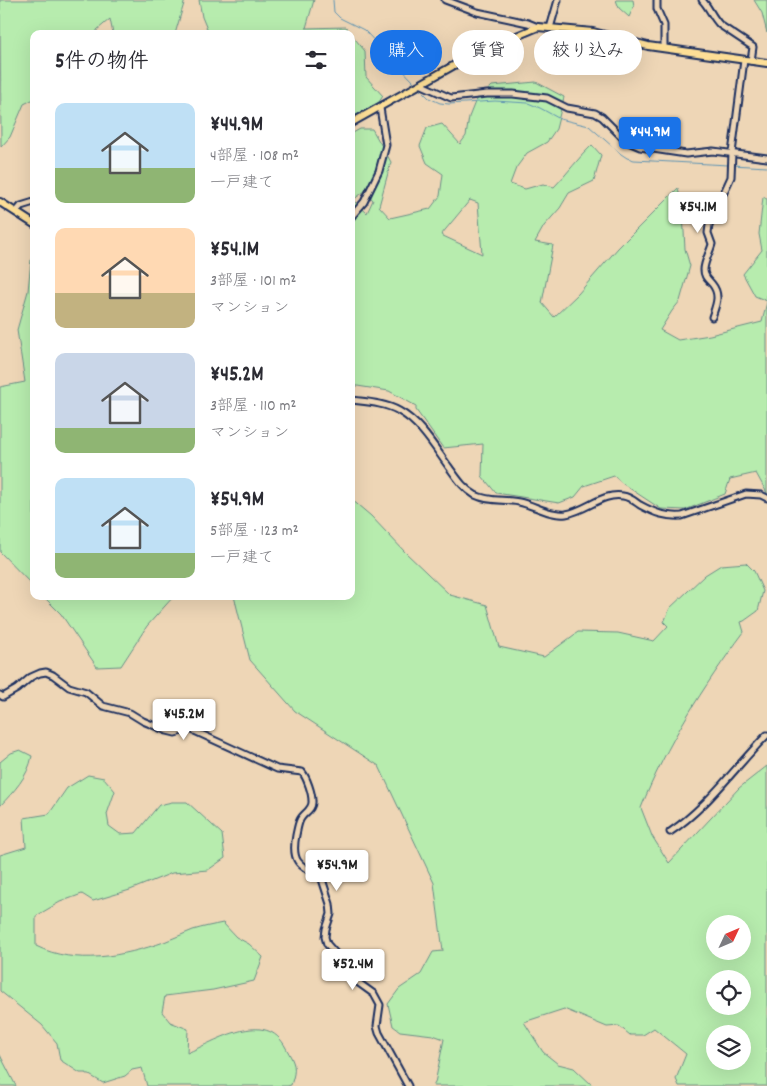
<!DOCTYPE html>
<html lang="ja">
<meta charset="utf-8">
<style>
:root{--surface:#fff;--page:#f7f7f7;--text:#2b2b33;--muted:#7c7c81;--accent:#1a73e8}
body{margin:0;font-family:Dekko,"Klee One",sans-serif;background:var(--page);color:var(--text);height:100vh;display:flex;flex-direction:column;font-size:19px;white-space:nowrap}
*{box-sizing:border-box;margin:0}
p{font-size:16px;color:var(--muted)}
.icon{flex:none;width:28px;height:28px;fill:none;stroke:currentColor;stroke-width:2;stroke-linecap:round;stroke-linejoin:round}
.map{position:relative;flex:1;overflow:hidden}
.side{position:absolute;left:30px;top:30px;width:325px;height:570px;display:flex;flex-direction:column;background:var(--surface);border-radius:10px;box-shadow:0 5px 20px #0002}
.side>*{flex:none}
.banner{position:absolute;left:370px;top:30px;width:321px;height:45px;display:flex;gap:10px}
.needle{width:32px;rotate:46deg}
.buttons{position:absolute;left:706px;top:915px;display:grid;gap:10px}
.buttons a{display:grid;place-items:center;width:45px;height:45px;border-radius:50%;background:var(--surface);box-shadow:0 5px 20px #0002;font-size:25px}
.price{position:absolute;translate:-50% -42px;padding:0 11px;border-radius:5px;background:#fff;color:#222;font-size:16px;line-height:32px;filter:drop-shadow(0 1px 2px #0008)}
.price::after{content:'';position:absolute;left:50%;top:30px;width:15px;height:11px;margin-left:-8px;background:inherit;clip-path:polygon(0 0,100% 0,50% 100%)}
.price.on{background:var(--accent);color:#fff}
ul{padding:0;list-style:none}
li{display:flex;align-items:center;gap:15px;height:125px;padding:0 25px}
li span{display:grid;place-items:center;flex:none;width:140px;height:100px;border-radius:10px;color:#555}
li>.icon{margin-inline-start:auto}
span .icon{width:60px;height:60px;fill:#fffc;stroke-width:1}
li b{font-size:21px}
h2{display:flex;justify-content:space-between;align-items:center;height:60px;padding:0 25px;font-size:21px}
.tag{padding:0 18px;border-radius:22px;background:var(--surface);box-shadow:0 5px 20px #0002;font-size:18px;line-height:45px}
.tag.on{background:var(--accent);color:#fff}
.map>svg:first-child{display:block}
.green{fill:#b7ecae;stroke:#698e86;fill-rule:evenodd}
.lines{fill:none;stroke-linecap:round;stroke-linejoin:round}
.stream{stroke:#5e93b3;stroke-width:1}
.minor-casing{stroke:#1b2f5e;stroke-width:9}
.major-casing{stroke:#1b2f5e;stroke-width:10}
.minor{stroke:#eed6b6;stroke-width:5}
.major{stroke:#fdde96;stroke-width:6}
</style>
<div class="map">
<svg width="767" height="1086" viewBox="0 0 767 1086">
<rect width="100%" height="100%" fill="#eed6b6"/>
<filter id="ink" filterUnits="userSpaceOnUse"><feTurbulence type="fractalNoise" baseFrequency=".02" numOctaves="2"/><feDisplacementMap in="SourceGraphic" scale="10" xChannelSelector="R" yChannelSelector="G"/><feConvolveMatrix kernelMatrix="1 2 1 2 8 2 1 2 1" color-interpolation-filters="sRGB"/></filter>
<g filter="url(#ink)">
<g class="green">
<polygon points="0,0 185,0 175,34 113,34 110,19 97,30 97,34 34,34 34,99 24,104 10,137 1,147"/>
<polygon points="199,0 314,0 306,28 346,27 351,34 209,34 202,17"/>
<polygon points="616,0 633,0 634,6 629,17 619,8"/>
<polygon points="754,0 767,0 767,33 762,13"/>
<polygon points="351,34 365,51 366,77 383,96 379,102 351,118"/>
<path d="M 536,82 L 564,97 L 556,129 L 547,142 L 527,153 L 516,168 L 510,184 L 525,189 L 543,184 L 554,187 C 568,173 578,158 592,145 L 601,155 L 594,181 L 569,193 L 560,208 L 544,226 L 535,242 L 553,245 L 542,303 L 554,317 L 578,294 L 618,248 L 678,188 L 683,214 L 685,249 L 690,266 L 680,301 L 672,311 L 660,330 L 678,340 L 710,335 L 762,322 L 767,302 L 767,493 L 756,473 L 730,479 L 725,494 L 685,510 L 661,509 L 623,484 L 614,476 L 584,486 L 575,497 L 559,503 L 496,493 L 482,476 L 483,444 L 443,448 L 416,410 L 416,406 L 389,391 L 351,385 L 351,134 L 360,129 L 372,129 L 391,162 L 379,206 L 390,218 L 430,209 L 440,196 L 443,174 L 427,163 L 420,146 L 427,128 L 442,124 L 460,144 L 466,136 L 469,117 L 475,102 L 492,86 ZM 365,191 L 373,200 L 367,213 L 353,200 ZM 470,200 L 478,203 L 482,254 L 441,235 Z"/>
<polygon points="763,197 767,199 767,301 755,296 743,274 762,250 759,234"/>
<polygon points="34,259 34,587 0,552 0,387 25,382 17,330 28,291 31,260"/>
<path d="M 351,499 L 371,516 L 405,552 L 450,595 L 487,605 L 499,647 L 544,657 L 578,632 L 618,633 L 654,641 L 668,626 L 664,622 L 670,608 L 705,575 L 721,565 L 746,563 L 754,571 L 763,591 L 758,611 L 744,621 L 741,622 L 744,632 C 703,687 666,745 641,808 L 652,836 L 669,863 L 739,788 L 767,766 L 767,1086 L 679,1086 L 676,1079 L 686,1054 L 654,1028 L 643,1035 L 630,1035 L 619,1026 L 607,1027 L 564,1009 L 524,1022 L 543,1052 L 558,1064 L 574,1068 L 593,1086 L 433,1086 L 435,1083 L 444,1039 L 433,1035 L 400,1031 L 393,1026 L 388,1004 L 399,989 L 421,974 L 433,952 L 443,951 L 434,883 L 379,766 L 295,711 L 250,660 L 234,596 L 351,596 ZM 715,924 L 742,924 L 742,951 L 715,951 ZM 715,979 L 742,979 L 742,1006 L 715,1006 ZM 715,1034 L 742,1034 L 742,1061 L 715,1061 Z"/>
<polygon points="43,596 174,596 147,626 121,666 97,667 61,614"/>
<path d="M 20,750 L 32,756 C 28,777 14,791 0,806 L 0,762 L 11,753 Z"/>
<path d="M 88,775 L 104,778 L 115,791 L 107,814 L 109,826 L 120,834 L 136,833 L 159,805 L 172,802 L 187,802 L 222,834 L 225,858 L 208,870 L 172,873 L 130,890 L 93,901 L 82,894 L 60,902 L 36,916 L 36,946 C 76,966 124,956 164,942 C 174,938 183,934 193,930 C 203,927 213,925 223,923 L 236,937 L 249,944 L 263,957 L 254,981 L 213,990 L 165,996 L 162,1012 L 170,1022 L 188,1029 L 187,1053 C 216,1041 266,1008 286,1048 C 295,1064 297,1067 291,1085 L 287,1086 L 147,1086 L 142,1068 L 132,1070 L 125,1076 L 103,1083 L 86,1073 L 80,1073 L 60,1060 L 57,1043 L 42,1025 L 0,991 L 0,855 L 26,847 L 24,818 L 49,814 L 67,788 Z"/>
<polygon points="0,1055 16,1086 0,1086"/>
</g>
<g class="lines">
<g class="stream">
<polyline points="333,0 334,12 340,18 364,30 416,84"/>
<polyline points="420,89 429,98 440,103 449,104 495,101 528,103 540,108 560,119 589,126 621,154 627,158 634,160 728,165"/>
<polyline points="732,165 767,167"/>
</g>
<defs>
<g id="minor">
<polyline points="445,0 477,12 528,23 538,27"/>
<polyline points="657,0 657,9 664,25 664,48"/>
<path d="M 702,0 C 709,7 712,17 720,25 L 753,47 L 751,61"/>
<polyline points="550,28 558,0"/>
<polyline points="422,85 451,98 487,94 513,94 547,98 567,108 595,113 602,117 626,141 640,147 686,154 713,151 767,158"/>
<polyline points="16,212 21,206 34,202"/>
<polyline points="351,217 364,202 379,171 386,145 380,108"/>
<path d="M 712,317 C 716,305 721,295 712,284 C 708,279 704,277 704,270 C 704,262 710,252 712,244 L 708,233 L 709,225 L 731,177 L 732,153 L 744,60"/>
<path d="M 351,400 C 367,402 385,403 399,411 C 421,423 435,448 449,467 C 457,478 463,488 475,495 C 489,502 504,499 519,502 C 534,505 550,516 566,514 C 586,511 603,492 623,496 C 630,497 634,501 640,505 C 655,513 665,517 682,516 L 746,494 L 761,495 L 767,498"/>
<path d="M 0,695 L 3,697 L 17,689 L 31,677 L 40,673 L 46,672 L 53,675 L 69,687 L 86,692 L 103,706 L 130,713 L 143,721 L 167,731 L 175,733 L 190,729 L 277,769 L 302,772 C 307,778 312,793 312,801 C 313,810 303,813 300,820 C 298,824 297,831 296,835 C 291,861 298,866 321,876 L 330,904 L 331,914 L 326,929 L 325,937 L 327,944 L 344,963 L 356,981 L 374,994 L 380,1005 L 377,1026 L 379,1033 L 408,1086"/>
<path d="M 670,832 C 708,807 735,767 767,735"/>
</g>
<g id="major">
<polyline points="351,123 476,53 538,27 593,32 648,46 767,63"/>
<polyline points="0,202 34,224"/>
</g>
</defs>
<use href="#minor" class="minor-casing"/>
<use href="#major" class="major-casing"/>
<use href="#minor" class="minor"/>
<use href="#major" class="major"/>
</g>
</g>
</svg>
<div class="buttons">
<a><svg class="needle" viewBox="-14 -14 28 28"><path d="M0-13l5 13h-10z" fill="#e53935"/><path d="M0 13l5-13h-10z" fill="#7c7c81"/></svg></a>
<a><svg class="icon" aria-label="locate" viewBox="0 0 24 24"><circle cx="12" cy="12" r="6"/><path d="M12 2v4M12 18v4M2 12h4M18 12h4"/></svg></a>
<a><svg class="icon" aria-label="layers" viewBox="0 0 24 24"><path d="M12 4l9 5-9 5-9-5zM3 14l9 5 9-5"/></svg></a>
</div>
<b class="price on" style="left:650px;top:159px">¥44.9M</b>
<b class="price" style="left:698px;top:234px">¥54.1M</b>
<b class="price" style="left:184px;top:741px">¥45.2M</b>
<b class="price" style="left:337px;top:892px">¥54.9M</b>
<b class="price" style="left:353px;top:991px">¥52.4M</b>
<div class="banner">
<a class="tag on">購入</a>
<a class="tag">賃貸</a>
<a class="tag">絞り込み</a>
</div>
<section class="side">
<h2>5件の物件<svg class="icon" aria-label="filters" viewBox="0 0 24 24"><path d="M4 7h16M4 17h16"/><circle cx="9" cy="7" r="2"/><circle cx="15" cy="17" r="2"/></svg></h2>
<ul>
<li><span style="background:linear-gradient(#bfe0f5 65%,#8fb573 0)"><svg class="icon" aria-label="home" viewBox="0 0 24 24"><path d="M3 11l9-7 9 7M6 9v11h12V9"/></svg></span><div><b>¥44.9M</b><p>4部屋 · 108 m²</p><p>一戸建て</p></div></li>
<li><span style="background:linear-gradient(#ffd9b3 65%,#c2b280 0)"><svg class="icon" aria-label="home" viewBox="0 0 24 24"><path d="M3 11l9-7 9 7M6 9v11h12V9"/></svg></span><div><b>¥54.1M</b><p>3部屋 · 101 m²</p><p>マンション</p></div></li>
<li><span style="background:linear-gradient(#c9d6e8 75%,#8fb573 0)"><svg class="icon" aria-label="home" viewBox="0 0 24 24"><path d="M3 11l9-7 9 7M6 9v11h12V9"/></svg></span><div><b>¥45.2M</b><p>3部屋 · 110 m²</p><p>マンション</p></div></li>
<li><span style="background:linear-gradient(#bfe0f5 75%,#8fb573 0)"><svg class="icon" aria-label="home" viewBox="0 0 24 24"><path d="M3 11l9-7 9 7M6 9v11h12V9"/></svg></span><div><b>¥54.9M</b><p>5部屋 · 123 m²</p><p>一戸建て</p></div></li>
</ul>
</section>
</div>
